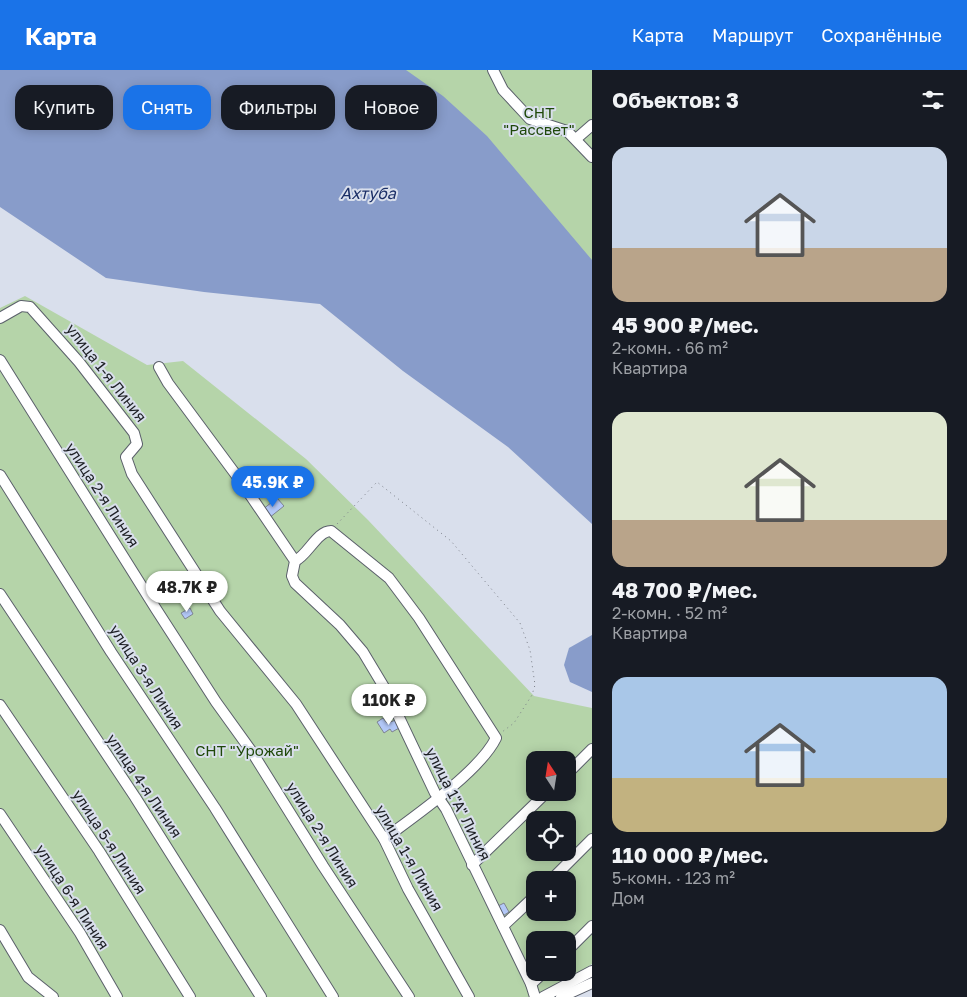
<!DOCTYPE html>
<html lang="ru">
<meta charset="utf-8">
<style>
:root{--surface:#171b24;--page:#242831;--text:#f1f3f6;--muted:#9ea1a6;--accent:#1a73e8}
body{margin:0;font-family:"Golos Text",sans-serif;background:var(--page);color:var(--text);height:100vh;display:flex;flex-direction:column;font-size:19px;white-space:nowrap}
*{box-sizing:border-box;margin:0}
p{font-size:16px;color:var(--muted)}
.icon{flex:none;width:28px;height:28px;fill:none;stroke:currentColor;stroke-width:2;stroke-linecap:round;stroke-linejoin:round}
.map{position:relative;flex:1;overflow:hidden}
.side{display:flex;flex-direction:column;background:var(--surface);width:375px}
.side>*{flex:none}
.banner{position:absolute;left:15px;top:15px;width:475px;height:45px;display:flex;gap:10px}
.needle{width:32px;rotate:348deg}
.fabs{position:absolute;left:526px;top:681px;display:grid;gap:10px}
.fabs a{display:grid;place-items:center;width:50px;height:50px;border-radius:10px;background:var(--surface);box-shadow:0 2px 12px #0003;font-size:25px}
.price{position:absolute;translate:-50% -42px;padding:0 11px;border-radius:18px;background:#fff;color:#222;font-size:16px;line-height:32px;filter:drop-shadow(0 1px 2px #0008)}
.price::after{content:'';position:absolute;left:50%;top:30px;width:15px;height:11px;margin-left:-8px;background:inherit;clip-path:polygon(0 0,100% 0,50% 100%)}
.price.current{background:var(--accent);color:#fff}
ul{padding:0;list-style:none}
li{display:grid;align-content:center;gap:10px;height:265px;padding:0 20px}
li span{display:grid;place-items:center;height:155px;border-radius:15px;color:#555}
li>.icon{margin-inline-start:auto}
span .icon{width:90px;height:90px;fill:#fffc;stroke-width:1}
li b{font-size:21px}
h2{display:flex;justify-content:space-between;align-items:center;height:60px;padding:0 20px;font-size:21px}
.pill{padding:0 18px;border-radius:15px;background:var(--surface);box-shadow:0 2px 12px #0003;font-size:18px;line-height:45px}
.pill.current{background:var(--accent);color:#fff}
header{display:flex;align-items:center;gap:30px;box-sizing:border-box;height:70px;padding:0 25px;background:var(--accent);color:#fff}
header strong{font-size:24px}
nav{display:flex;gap:28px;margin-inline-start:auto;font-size:18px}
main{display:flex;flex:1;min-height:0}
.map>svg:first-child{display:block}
.green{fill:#b5d4a9;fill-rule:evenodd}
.water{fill:#889cca}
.building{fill:#b3c8f8;stroke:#7f8490}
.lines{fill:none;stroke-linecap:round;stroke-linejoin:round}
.minor-casing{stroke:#5b606b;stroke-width:12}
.path{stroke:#7a7e87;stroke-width:1;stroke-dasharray:1 4;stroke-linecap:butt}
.minor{stroke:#fff;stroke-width:10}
.labels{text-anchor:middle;stroke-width:4;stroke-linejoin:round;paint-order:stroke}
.park-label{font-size:15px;fill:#1f4809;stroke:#d9dfec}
.street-label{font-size:15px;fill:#1d1f24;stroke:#d9dfec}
.water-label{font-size:16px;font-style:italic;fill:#1b2f67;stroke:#d9dfec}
</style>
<header>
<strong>Карта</strong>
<nav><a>Карта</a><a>Маршрут</a><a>Сохранённые</a></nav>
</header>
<main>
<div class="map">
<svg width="592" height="927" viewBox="0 0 592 927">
<rect width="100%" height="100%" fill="#d9dfec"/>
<g class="green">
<polygon points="404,0 592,0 592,192"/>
<path d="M 25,226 L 147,295 L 183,291 L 306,389 L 368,450 L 534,626 L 592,638 L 592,894 L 541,927 L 0,927 L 0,238 ZM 535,690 L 568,690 L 568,722 L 535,722 ZM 535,750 L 568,750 L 568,782 L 535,782 ZM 535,810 L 568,810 L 568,842 L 535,842 ZM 535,870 L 568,870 L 568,902 L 535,902 Z"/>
</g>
<g class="water">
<polygon points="0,0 406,0 443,26 487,66 592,190 592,454 508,377 403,301 320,234 204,222 106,208 0,137"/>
<polygon points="592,565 592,622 570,612 564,595 569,578"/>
</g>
<g class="building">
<polygon points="277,428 284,436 269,448 262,440"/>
<polygon points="190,538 193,544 185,549 181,543"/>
<polygon points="383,648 387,653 396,650 401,657 392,662 390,659 384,663 377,652"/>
<polygon points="504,833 509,842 501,847 496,837"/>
</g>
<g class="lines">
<defs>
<g id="minor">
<polyline points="493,0 503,20 530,49 567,61 592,87"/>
<polyline points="576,69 592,55"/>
<polyline points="0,248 21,236 30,237 79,292 134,363 137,374 126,387 132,404 220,541 296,634 384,769 408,819 469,927"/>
<polyline points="0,290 156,539 216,632 252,682 323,796 409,927"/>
<polyline points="159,297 168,313 242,413 295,491 292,506 295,513 340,555 363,582 387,622 435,723 446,739 531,914 535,927"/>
<polyline points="0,405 111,582 215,738 333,927"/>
<path d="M 295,491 C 308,485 317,461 331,461 L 389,508 L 419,548 L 496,668 C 480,701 415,746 384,769"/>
<polyline points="0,524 135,727 261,927"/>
<polyline points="0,635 99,781 190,927"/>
<polyline points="568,703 592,679"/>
<polyline points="0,744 80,863 117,927"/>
<polyline points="472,795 547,722"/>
<polyline points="551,810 592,769"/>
<polyline points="503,856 535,826"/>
<polyline points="0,860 28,907 53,927"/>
<polyline points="568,880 592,856"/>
<polyline points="531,914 544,902"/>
<polyline points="543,927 592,901"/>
<polyline points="561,927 592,913"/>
</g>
</defs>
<use href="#minor" class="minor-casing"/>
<polyline class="path" points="337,454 377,412 451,471 520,553 530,580 535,615 532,625 514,653 502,662"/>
<use href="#minor" class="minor"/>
</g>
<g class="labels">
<g class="park-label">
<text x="539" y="48">СНТ<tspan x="539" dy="17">"Рассвет"</tspan></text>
<text x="247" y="686">СНТ "Урожай"</text>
</g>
<g class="street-label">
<text transform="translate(106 303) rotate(52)" y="5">улица 1-я Линия</text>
<text transform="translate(102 425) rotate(57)" y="5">улица 2-я Линия</text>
<text transform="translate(146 607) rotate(57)" y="5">улица 3-я Линия</text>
<text transform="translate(144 716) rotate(56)" y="5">улица 4-я Линия</text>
<text transform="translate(458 734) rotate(63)" y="5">улица 1"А" Линия</text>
<text transform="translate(322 765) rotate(58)" y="5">улица 2-я Линия</text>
<text transform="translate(109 772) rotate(57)" y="5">улица 5-я Линия</text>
<text transform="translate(409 788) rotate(60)" y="5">улица 1-я Линия</text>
<text transform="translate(72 827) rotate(57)" y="5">улица 6-я Линия</text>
</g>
<g class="water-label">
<text x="368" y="129">Ахтуба</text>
</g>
</g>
</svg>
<div class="fabs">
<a><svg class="needle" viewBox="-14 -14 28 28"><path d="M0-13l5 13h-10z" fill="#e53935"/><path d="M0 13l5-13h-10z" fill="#9ea1a6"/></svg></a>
<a><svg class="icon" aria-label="locate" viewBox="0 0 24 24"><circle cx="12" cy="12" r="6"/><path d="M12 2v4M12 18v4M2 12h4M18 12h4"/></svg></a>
<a>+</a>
<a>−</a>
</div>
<b class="price current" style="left:273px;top:438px">45.9K ₽</b>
<b class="price" style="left:187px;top:543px">48.7K ₽</b>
<b class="price" style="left:389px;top:656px">110K ₽</b>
<div class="banner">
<a class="pill">Купить</a>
<a class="pill current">Снять</a>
<a class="pill">Фильтры</a>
<a class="pill">Новое</a>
</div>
</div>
<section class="side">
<h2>Объектов: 3<svg class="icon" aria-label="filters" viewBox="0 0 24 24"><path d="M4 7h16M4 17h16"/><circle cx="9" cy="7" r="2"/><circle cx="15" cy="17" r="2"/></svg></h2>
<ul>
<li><span style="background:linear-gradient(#c9d6e8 65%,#b9a48a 0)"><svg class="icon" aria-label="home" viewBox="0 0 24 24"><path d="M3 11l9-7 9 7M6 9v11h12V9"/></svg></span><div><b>45 900 ₽/мес.</b><p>2-комн. · 66 m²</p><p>Квартира</p></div></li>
<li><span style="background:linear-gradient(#dfe7d0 70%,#b9a48a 0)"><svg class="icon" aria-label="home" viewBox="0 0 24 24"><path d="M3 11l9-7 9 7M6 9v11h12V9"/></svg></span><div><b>48 700 ₽/мес.</b><p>2-комн. · 52 m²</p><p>Квартира</p></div></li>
<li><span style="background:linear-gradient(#a9c7e8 65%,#c2b280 0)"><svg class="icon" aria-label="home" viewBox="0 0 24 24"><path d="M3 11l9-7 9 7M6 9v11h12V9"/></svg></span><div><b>110 000 ₽/мес.</b><p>5-комн. · 123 m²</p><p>Дом</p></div></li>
</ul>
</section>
</main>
